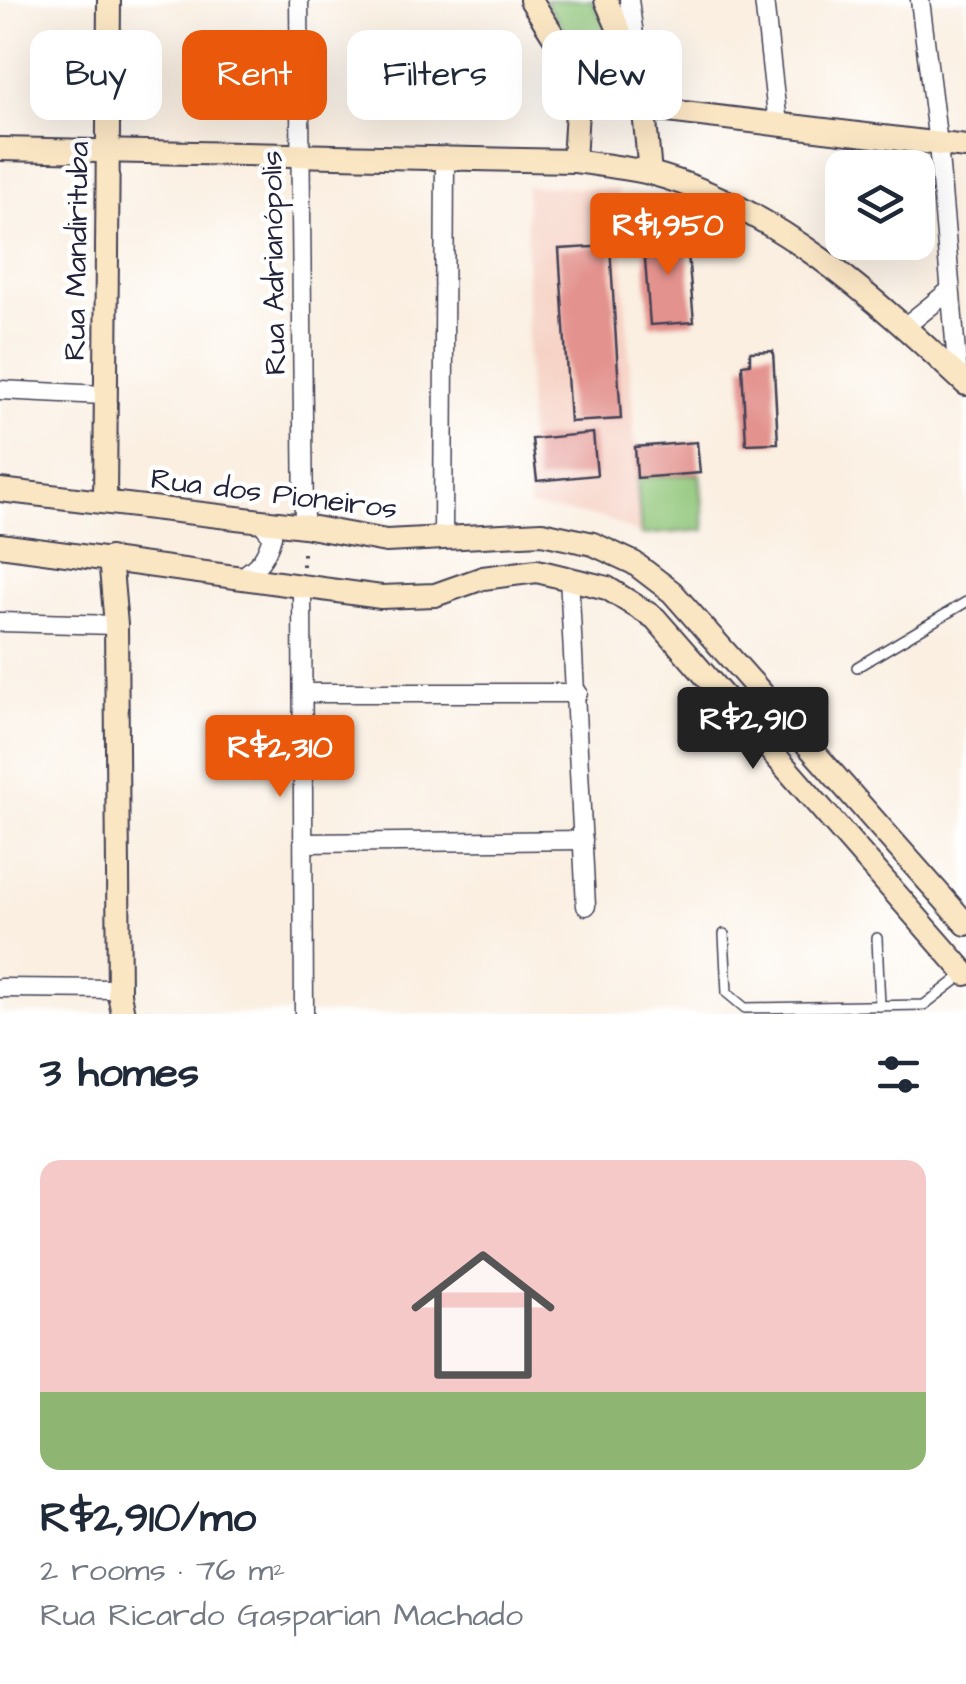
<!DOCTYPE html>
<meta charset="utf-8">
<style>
:root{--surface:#fff;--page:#f2f2f3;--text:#1f2937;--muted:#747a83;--line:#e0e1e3;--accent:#ea580c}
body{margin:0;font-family:"Architects Daughter",sans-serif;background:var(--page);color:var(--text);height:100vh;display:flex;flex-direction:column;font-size:38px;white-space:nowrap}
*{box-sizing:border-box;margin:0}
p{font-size:32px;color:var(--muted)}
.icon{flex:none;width:55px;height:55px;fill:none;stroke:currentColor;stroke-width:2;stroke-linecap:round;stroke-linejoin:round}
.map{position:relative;height:1014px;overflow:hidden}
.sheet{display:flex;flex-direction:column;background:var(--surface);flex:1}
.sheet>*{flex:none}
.top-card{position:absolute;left:30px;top:30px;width:908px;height:90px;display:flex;gap:20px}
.fabs{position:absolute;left:825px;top:150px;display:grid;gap:20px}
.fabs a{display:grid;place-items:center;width:110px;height:110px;border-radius:20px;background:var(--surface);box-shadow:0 10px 40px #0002;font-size:50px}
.price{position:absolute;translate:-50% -85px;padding:0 22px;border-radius:10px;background:var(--accent);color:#fff;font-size:32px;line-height:65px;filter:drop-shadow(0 2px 5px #0008)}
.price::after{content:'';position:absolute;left:50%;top:60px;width:30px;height:22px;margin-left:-15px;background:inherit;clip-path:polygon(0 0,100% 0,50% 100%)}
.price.selected{background:#222;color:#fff}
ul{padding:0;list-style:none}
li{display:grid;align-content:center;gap:20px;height:530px;padding:0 40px}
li+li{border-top:2px solid var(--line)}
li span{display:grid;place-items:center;height:310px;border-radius:20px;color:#555}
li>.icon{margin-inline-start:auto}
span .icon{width:180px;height:180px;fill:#fffc;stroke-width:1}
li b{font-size:42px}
h2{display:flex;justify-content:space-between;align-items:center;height:120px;padding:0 40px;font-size:42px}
.chip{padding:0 35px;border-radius:20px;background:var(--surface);box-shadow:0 10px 40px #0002;font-size:35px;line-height:90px}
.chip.selected{background:var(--accent);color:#fff}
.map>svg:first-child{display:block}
.built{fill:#f6d2c5}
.green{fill:#90c679;stroke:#59745a;stroke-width:2.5}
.building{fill:#e3928d}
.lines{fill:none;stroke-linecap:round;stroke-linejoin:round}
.lane-casing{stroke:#424154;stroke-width:12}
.street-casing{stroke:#424154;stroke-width:21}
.secondary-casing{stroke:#424154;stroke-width:26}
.path{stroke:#424154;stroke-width:4;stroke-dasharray:2.5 8;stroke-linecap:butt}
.lane{stroke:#fff;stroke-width:9}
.street{stroke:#fff;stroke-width:18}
.secondary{stroke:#fbe6c4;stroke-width:22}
.labels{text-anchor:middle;stroke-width:9;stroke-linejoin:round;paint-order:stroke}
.street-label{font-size:30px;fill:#22223b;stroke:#fff}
</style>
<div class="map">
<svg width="966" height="1014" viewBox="0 0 966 1014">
<rect width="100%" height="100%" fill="#fff"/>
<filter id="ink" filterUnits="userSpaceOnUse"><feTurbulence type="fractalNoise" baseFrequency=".01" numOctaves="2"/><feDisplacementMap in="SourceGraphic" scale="20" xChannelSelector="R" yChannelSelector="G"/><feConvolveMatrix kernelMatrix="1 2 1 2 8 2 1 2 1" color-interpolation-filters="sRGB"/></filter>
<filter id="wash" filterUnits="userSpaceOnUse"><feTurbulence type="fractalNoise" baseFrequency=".0048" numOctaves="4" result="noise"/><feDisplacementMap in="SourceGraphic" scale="40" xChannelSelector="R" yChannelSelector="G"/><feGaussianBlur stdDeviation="2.25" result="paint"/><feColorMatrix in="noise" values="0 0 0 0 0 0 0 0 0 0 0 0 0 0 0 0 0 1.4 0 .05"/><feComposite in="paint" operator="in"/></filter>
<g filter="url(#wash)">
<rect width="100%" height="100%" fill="#faefe1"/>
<polygon class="built" points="526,186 618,189 641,535 604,518 529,507"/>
<g class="green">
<path d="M 544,0 L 592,0 C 606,25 636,73 625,102 L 609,98 Z"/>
<polygon points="700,474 705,530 641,535 637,478"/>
</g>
<g id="blocks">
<g class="building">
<polygon points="686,231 694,322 650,325 643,234"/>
<polygon points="610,246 621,419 570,422 559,249"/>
<polygon points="773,351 778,443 746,444 742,365 750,364 750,352"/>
<polygon points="593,433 597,475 537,481 532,439"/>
<polygon points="697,442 700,473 637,478 635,447"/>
</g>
</g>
</g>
<g filter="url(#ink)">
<use href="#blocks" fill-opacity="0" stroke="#424154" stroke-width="2.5"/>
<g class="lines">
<defs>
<g id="lane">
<polyline points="857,667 966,602"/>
<polyline points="724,934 727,993 745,1008 924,1005 963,975"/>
<polyline points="877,938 880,1006"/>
</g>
<g id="street">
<polyline points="299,0 304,526"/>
<polyline points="629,0 637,56"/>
<polyline points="764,0 778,124"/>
<polyline points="920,0 938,144 958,376"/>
<polyline points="903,328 949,291"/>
<polyline points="0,390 103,395"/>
<polyline points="443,538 445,156"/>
<polyline points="569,576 586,906"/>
<path d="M 240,578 C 259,566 266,558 272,536 L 260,521"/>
<polyline points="302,585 304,1014"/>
<polyline points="0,622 116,625"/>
<polyline points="303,693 578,693"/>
<polyline points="304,843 583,840"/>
<polyline points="0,988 119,989"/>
</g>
<g id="secondary">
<polyline points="531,0 579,76 574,161"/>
<polyline points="606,0 641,81 650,173"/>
<polyline points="579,76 608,100 626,106 966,147"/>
<path d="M 0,149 L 574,161 C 599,165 625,167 650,173 C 773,205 876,299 966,384"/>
<polyline points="0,490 304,526 386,541 542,533 593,544 634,563 672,592 966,924"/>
<polyline points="105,502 109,0"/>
<polyline points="0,545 381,597 435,595 483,578 537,571 607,588 655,618 966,974"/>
<polyline points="110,558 116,625 119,994 123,1014"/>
</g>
</defs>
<use href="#lane" class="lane-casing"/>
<use href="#street" class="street-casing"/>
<use href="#secondary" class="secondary-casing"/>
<polyline class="path" points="303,566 303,545"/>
<use href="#lane" class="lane"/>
<use href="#street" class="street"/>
<use href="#secondary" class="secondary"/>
</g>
</g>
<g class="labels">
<g class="street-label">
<text transform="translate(76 251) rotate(-89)" y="10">Rua Mandirituba</text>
<text transform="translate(273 263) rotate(-91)" y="10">Rua Adrianópolis</text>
<text transform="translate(274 493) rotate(7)" y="10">Rua dos Pioneiros</text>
</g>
</g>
</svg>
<div class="fabs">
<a><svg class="icon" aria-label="layers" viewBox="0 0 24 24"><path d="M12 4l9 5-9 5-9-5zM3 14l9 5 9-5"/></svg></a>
</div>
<b class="price" style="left:668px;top:278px">R$1,950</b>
<b class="price selected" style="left:753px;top:772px">R$2,910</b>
<b class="price" style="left:280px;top:800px">R$2,310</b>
<div class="top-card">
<a class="chip">Buy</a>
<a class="chip selected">Rent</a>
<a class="chip">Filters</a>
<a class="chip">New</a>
</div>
</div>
<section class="sheet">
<h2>3 homes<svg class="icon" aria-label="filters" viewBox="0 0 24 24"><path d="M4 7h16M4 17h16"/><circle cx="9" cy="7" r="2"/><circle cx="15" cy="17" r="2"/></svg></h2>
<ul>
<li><span style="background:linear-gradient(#f6c9c9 75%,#8fb573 0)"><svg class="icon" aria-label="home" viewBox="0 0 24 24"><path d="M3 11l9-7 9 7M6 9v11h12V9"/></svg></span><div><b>R$2,910/mo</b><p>2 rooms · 76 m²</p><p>Rua Ricardo Gasparian Machado</p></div></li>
</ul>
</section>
